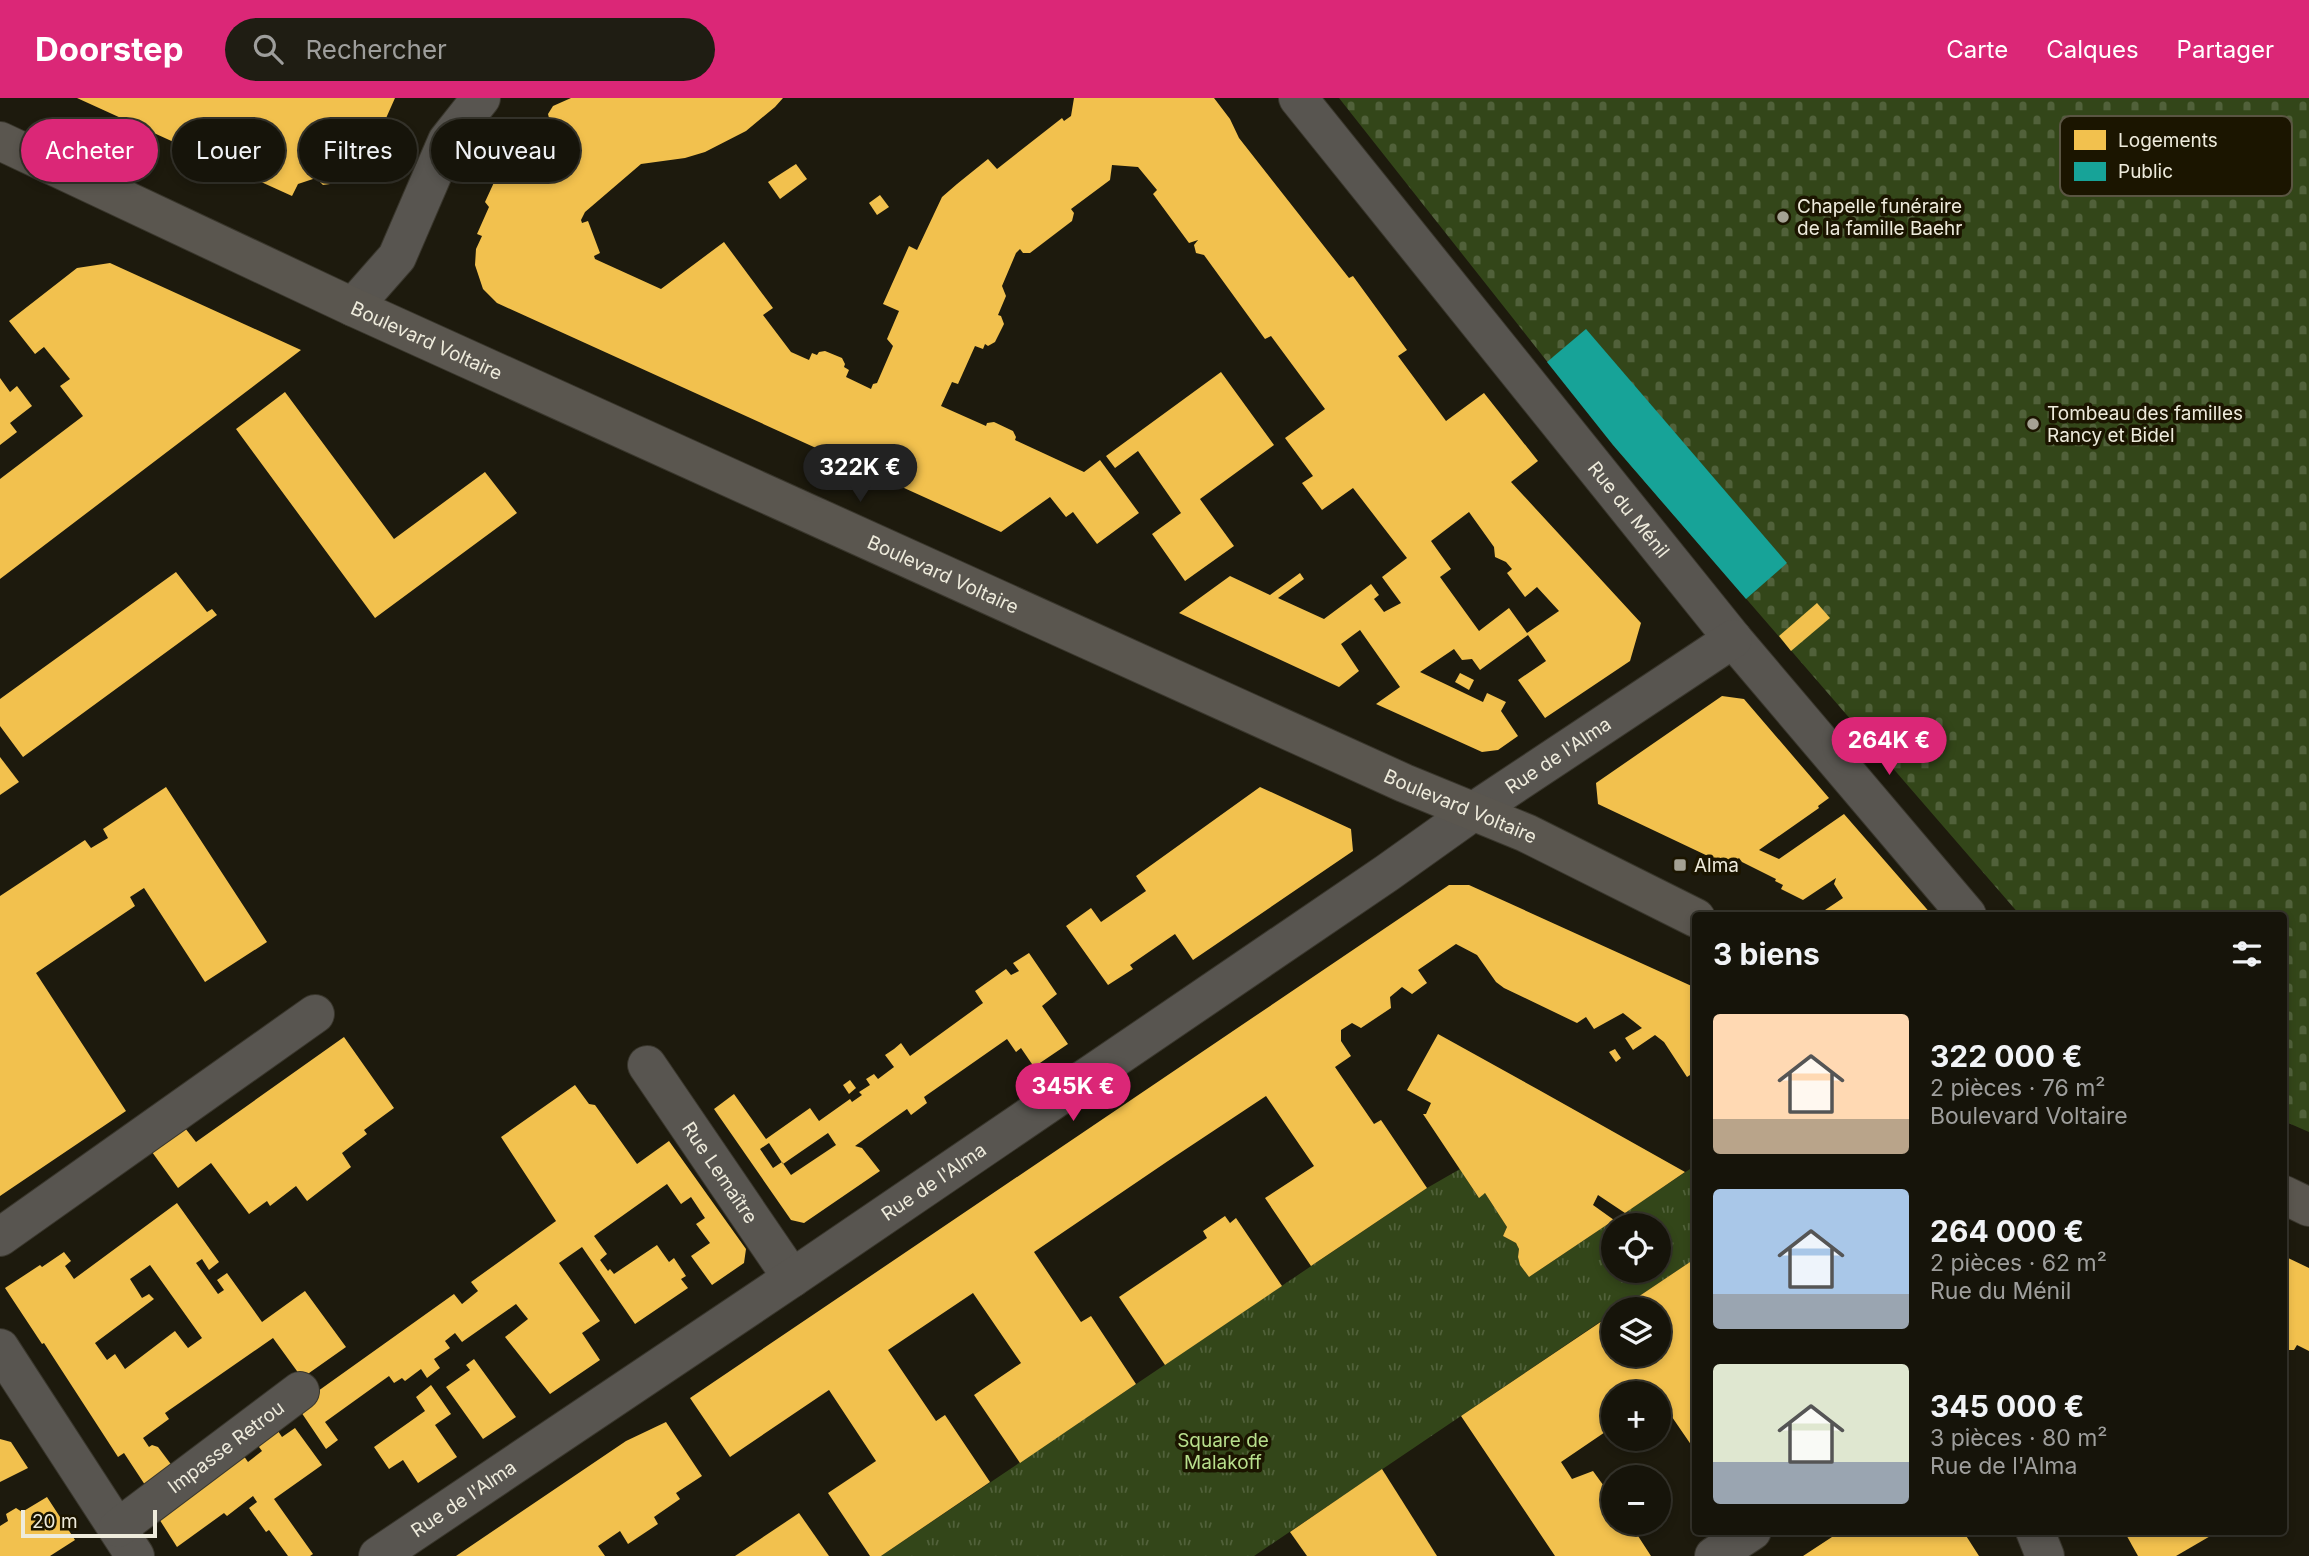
<!DOCTYPE html>
<html lang="fr">
<meta charset="utf-8">
<style>
:root{--surface:#16140a;--page:#1f1d13;--text:#f1f3f6;--muted:#9e9e9c;--line:#35332b;--accent:#db2777}
body{margin:0;font-family:Inter,sans-serif;background:var(--page);color:var(--text);height:100vh;display:flex;flex-direction:column;font-size:26px;white-space:nowrap}
*{box-sizing:border-box;margin:0}
p{font-size:23px;color:var(--muted)}
.icon{flex:none;width:38px;height:38px;fill:none;stroke:currentColor;stroke-width:2;stroke-linecap:round;stroke-linejoin:round}
.map{position:relative;flex:1;overflow:hidden}
.details{position:absolute;left:1692px;top:814px;width:595px;height:623px;display:flex;flex-direction:column;background:var(--surface);border-radius:7px;box-shadow:0 4px 10px #0003,0 0 0 2px var(--line)}
.details>*{flex:none}
.banner{position:absolute;left:21px;top:21px;width:665px;height:63px;display:flex;gap:14px}
.tools{position:absolute;left:1601px;top:1115px;display:grid;gap:14px}
.tools a{display:grid;place-items:center;width:70px;height:70px;border-radius:50%;background:var(--surface);box-shadow:0 4px 10px #0003,0 0 0 2px var(--line);font-size:35px}
.scale{position:absolute;left:21px;bottom:18px;width:136px;box-sizing:border-box;padding-left:7px;border:4px solid #eeebdc;border-top:0;font-size:19px;line-height:24px;white-space:nowrap;color:#eeebdc;-webkit-text-stroke:5px #1b1500;paint-order:stroke}
.price{position:absolute;translate:-50% -60px;padding:0 16px;border-radius:24px;background:var(--accent);color:#fff;font-size:23px;line-height:46px;filter:drop-shadow(0 2px 4px #0008)}
.price::after{content:'';position:absolute;left:50%;top:42px;width:21px;height:16px;margin-left:-10px;background:inherit;clip-path:polygon(0 0,100% 0,50% 100%)}
.price.current{background:#222;color:#fff}
ul{padding:0;list-style:none}
li{display:flex;align-items:center;gap:21px;height:175px;padding:0 21px}
li span{display:grid;place-items:center;flex:none;width:196px;height:140px;border-radius:7px;color:#555}
li>.icon{margin-inline-start:auto}
span .icon{width:84px;height:84px;fill:#fffc;stroke-width:1}
li b{font-size:30px}
h2{display:flex;justify-content:space-between;align-items:center;height:84px;padding:0 21px;font-size:30px}
.pill{padding:0 24px;border-radius:32px;background:var(--surface);box-shadow:0 4px 10px #0003,0 0 0 2px var(--line);font-size:24px;line-height:63px}
.pill.current{background:var(--accent);color:#fff}
header{display:flex;align-items:center;gap:42px;box-sizing:border-box;height:98px;padding:0 35px;background:var(--accent);color:#fff}
header strong{font-size:33px}
nav{display:flex;gap:38px;margin-inline-start:auto;font-size:24px}
.search{width:490px;height:63px;background:var(--page);display:flex;align-items:center;gap:18px;box-sizing:border-box;padding:0 24px;border-radius:38px;color:var(--muted);font-size:26px}
.map>svg:first-child{display:block}
.cemetery{fill:url(#cemetery-stones)}
.park{fill:url(#park-tufts);fill-rule:evenodd}
.homes{fill:#f2c14e;fill-rule:evenodd}
.public{fill:#17a398}
.lines{fill:none;stroke-linecap:round;stroke-linejoin:round}
.pedestrian-casing{stroke:#39362c;stroke-width:40}
.minor-casing{stroke:#39362c;stroke-width:40}
.secondary-casing{stroke:#39362c;stroke-width:40}
.pedestrian{stroke:#585550;stroke-width:38}
.minor{stroke:#585550;stroke-width:38}
.secondary{stroke:#5a564f;stroke-width:38}
.poi-dot{fill:#a5a294;stroke:#1b1500;stroke-width:2.5}
.labels{text-anchor:middle;stroke-width:7;stroke-linejoin:round;paint-order:stroke}
.poi-label{font-size:19px;fill:#eeebdc;stroke:#1b1500;text-anchor:start}
.street-label{font-size:19px;fill:#eeebdc;stroke:#1b1500}
.park-label{font-size:19px;fill:#b8df8c;stroke:#1b1500}
.key{fill:#1b1500;stroke:#5a5542;stroke-width:2}
.key-label{font-size:19px;fill:#eeebdc}
</style>
<header>
<strong>Doorstep</strong>
<div class="search"><svg class="icon" aria-label="search" viewBox="0 0 24 24"><circle cx="10" cy="10" r="6"/><path d="M15 15l6 6"/></svg>Rechercher</div>
<nav><a>Carte</a><a>Calques</a><a>Partager</a></nav>
</header>
<div class="map">
<svg width="2309" height="1458" viewBox="0 0 2309 1458">
<defs>
<pattern id="cemetery-stones" width="16" height="16" patternUnits="userSpaceOnUse" patternTransform="scale(1.75)"><rect width="16" height="16" fill="#334619"/><path d="M2 7V4a2 2 0 0 1 4 0v3zM10 15v-3a2 2 0 0 1 4 0v3z" fill="#51613a"/></pattern>
<pattern id="park-tufts" width="24" height="20" patternUnits="userSpaceOnUse" patternTransform="scale(1.75)"><rect width="24" height="20" fill="#334619"/><path d="M3 7l-1-3M5 7V3M7 7l1-3M15 17l-1-3M17 17v-4M19 17l1-3" fill="none" stroke="#51613a"/></pattern>
</defs>
<rect width="100%" height="100%" fill="#1d1a0d"/>
<polygon class="cemetery" points="1339,0 2309,0 2309,1034 2284,1023 2284,817 2020,817 1613,347"/>
<path class="park" d="M 1696,1067 L 1696,1160 L 1620,1211 L 1614,1211 L 1613,1215 L 1254,1458 L 881,1458 L 1427,1090 L 1460,1071 L 1478,1099 L 1485,1095 L 1507,1129 L 1503,1138 L 1516,1145 L 1519,1151 L 1518,1159 L 1520,1167 L 1529,1179 ZM 1614,1127 L 1659,1127 L 1659,1172 L 1614,1172 Z"/>
<g class="homes">
<polygon points="77,0 395,0 363,72 351,67 333,73 334,81 330,86 323,87 316,80 298,86 292,98"/>
<path d="M 571,0 L 783,0 L 775,9 L 746,33 L 705,54 L 685,60 L 641,66 L 585,114 L 581,122 L 582,125 L 588,123 L 600,155 L 594,158 L 595,161 L 661,191 L 724,144 L 773,210 L 763,217 L 791,254 L 809,262 L 812,255 L 817,257 L 819,254 L 825,253 L 842,260 L 845,266 L 844,269 L 849,272 L 846,279 L 871,291 L 873,286 L 877,285 L 893,248 L 887,241 L 899,213 L 883,206 L 909,148 L 917,152 L 942,99 L 957,86 L 988,61 L 997,71 L 1062,20 L 1064,23 L 1071,18 L 1074,0 L 1214,0 L 1230,21 L 1239,40 L 1349,180 L 1353,178 L 1407,252 L 1398,258 L 1446,323 L 1484,295 L 1538,363 L 1511,384 L 1641,525 L 1630,563 L 1545,620 L 1518,582 L 1546,563 L 1528,537 L 1480,572 L 1472,561 L 1462,562 L 1454,551 L 1420,574 L 1483,604 L 1487,595 L 1506,604 L 1501,613 L 1518,638 L 1498,652 L 1482,654 L 1376,606 L 1400,589 L 1360,532 L 1341,546 L 1359,573 L 1339,589 L 1179,515 L 1230,478 L 1270,497 L 1300,475 L 1304,481 L 1278,500 L 1324,521 L 1371,486 L 1379,497 L 1374,501 L 1384,514 L 1401,505 L 1382,479 L 1407,460 L 1353,390 L 1322,412 L 1302,385 L 1313,378 L 1285,340 L 1325,311 L 1271,238 L 1265,241 L 1204,157 L 1196,155 L 1194,147 L 1198,142 L 1189,145 L 1153,96 L 1157,92 L 1138,69 L 1112,67 L 1110,82 L 1071,111 L 1074,115 L 1072,123 L 1030,155 L 1023,155 L 1020,151 L 1016,155 L 1002,188 L 1006,198 L 998,217 L 1001,218 L 1004,226 L 995,244 L 988,248 L 985,246 L 983,251 L 975,248 L 958,286 L 952,284 L 941,308 L 986,328 L 987,325 L 994,324 L 1013,333 L 1016,339 L 1015,342 L 1084,374 L 1100,362 L 1139,415 L 1097,446 L 1073,414 L 1066,419 L 1050,399 L 1001,434 L 497,205 L 483,191 L 475,167 L 476,151 L 482,138 L 477,136 L 489,109 L 485,104 L 502,67 L 507,69 L 516,50 L 521,52 L 527,47 L 523,42 L 549,20 L 548,16 L 553,8 ZM 1469,414 L 1494,449 L 1495,459 L 1506,464 L 1512,471 L 1507,475 L 1525,499 L 1537,489 L 1559,513 L 1527,535 L 1509,510 L 1479,533 L 1440,479 L 1451,471 L 1431,443 Z"/>
<polygon points="796,66 807,81 780,101 768,84"/>
<polygon points="880,97 889,109 877,117 869,105"/>
<polygon points="110,165 301,252 0,481 0,381 83,318 60,288 70,281 44,249 35,256 9,223 77,170"/>
<polygon points="1221,274 1274,347 1200,401 1234,448 1185,483 1152,436 1181,415 1138,353 1115,370 1106,358"/>
<polygon points="0,280 10,294 17,288 32,308 10,325 17,334 0,347"/>
<polygon points="285,294 394,441 485,374 517,415 375,520 236,331"/>
<polygon points="176,474 207,514 212,511 217,517 23,659 0,628 0,601"/>
<polygon points="1817,505 1830,520 1791,553 1779,538"/>
<polygon points="1460,575 1474,582 1469,592 1455,584"/>
<polygon points="1722,598 1744,601 1829,700 1818,708 1819,710 1759,752 1779,761 1844,716 1932,817 1836,817 1825,812 1843,800 1834,786 1836,780 1803,802 1781,791 1783,787 1775,783 1776,781 1742,764 1739,760 1729,768 1598,706 1596,685"/>
<polygon points="0,659 19,684 0,697"/>
<polygon points="166,689 267,844 205,884 144,790 130,799 135,808 36,875 126,1013 0,1098 0,798 85,742 91,750 108,740 103,731"/>
<polygon points="1260,689 1351,731 1353,753 1193,862 1175,836 1130,867 1133,871 1108,887 1066,828 1091,810 1101,824 1146,793 1136,778"/>
<polygon points="1449,787 1469,787 1696,890 1696,973 1687,979 1664,944 1655,937 1633,952 1625,940 1642,930 1623,915 1594,931 1586,919 1577,925 1504,890 1496,884 1477,857 1456,846 1418,872 1427,885 1412,896 1402,889 1390,899 1391,910 1361,930 1352,925 1341,932 1341,943 1351,958 1335,969 1374,1026 1381,1022 1427,1090 1311,1168 1265,1100 1314,1068 1266,998 1168,1063 1034,1154 1081,1224 1091,1218 1136,1286 1020,1365 974,1297 1021,1265 973,1195 888,1252 936,1323 945,1317 990,1384 881,1458 870,1458 828,1395 876,1363 829,1292 730,1359 690,1300"/>
<path d="M 1029,855 L 1057,896 L 1042,908 L 1068,946 L 1034,969 L 1021,950 L 1016,954 L 1007,941 L 924,999 L 927,1005 L 911,1017 L 907,1011 L 855,1048 L 862,1050 L 880,1073 L 804,1125 L 791,1122 L 714,1011 L 734,996 L 766,1041 L 810,1010 L 819,1023 L 850,1001 L 852,1004 L 862,997 L 859,994 L 870,987 L 866,981 L 874,976 L 878,981 L 894,969 L 885,957 L 894,951 L 901,945 L 910,958 L 983,905 L 975,893 L 1006,871 L 1011,877 L 1019,873 L 1013,865 ZM 828,1035 L 836,1047 L 791,1077 L 782,1064 L 773,1070 L 760,1051 L 769,1045 L 783,1066 Z"/>
<polygon points="1438,936 1539,992 1685,1074 1625,1115 1598,1097 1593,1107 1614,1122 1529,1179 1520,1167 1518,1159 1519,1151 1516,1145 1503,1138 1507,1129 1485,1095 1479,1100 1423,1016 1426,1016 1431,1005 1407,992"/>
<polygon points="344,939 394,1010 364,1032 367,1036 342,1055 351,1069 307,1103 296,1088 270,1108 267,1103 249,1116 211,1065 178,1090 152,1054 185,1030 196,1044"/>
<polygon points="1615,951 1621,960 1616,964 1609,954"/>
<polygon points="850,982 856,990 849,996 843,987"/>
<polygon points="575,987 589,1006 595,1007 637,1066 669,1043 746,1151 744,1165 712,1187 691,1158 710,1145 696,1126 705,1120 691,1099 681,1106 667,1086 594,1138 607,1156 600,1162 608,1173 610,1171 614,1176 657,1147 669,1164 674,1160 686,1178 681,1181 688,1190 635,1226 582,1149 559,1165 600,1223 582,1235 600,1262 550,1296 505,1239 528,1221 516,1206 462,1244 455,1235 445,1243 450,1250 434,1261 440,1270 427,1280 421,1271 405,1283 402,1280 394,1285 389,1278 325,1324 338,1342 326,1351 297,1308 454,1196 462,1206 478,1193 471,1184 556,1123 501,1039"/>
<path d="M 177,1105 L 219,1164 L 209,1172 L 202,1161 L 196,1165 L 218,1196 L 224,1192 L 217,1182 L 227,1175 L 262,1224 L 305,1193 L 346,1249 L 302,1280 L 273,1240 L 165,1315 L 169,1321 L 143,1340 L 149,1349 L 152,1347 L 158,1349 L 176,1373 L 149,1393 L 124,1355 L 118,1359 L 44,1245 L 42,1246 L 5,1190 L 40,1167 L 42,1169 L 64,1154 L 71,1163 L 65,1168 L 74,1181 ZM 150,1167 L 202,1240 L 188,1250 L 175,1233 L 125,1271 L 115,1256 L 107,1262 L 95,1245 L 154,1201 L 149,1196 L 142,1200 L 130,1181 Z"/>
<polygon points="1225,1118 1230,1125 1236,1120 1282,1188 1165,1267 1119,1199 1207,1140 1203,1133"/>
<polygon points="2284,1158 2309,1170 2309,1253 2297,1247 2294,1252 2284,1252"/>
<polygon points="1696,1160 1696,1354 1659,1300 1659,1295 1614,1295 1614,1328 1561,1364 1572,1381 1593,1373 1614,1402 1614,1424 1629,1424 1651,1458 1555,1458 1461,1318 1614,1215 1614,1256 1659,1256 1659,1211 1620,1211"/>
<polygon points="474,1261 516,1319 483,1341 446,1289 470,1272 466,1267"/>
<polygon points="431,1287 451,1316 435,1327 457,1359 418,1385 403,1362 389,1371 374,1349 425,1313 416,1299"/>
<polygon points="666,1324 702,1378 676,1395 680,1401 654,1419 658,1426 628,1446 620,1433 598,1448 605,1458 456,1458 626,1343"/>
<polygon points="295,1330 322,1367 274,1401 313,1456 310,1458 288,1458 269,1432 266,1434 249,1410 257,1404 253,1398 227,1418 224,1415 177,1449 154,1413 239,1351 248,1364 262,1353 253,1341 278,1333 282,1339"/>
<polygon points="0,1341 11,1344 28,1370 0,1384"/>
<polygon points="1382,1371 1437,1458 1307,1458 1290,1434"/>
<polygon points="47,1399 75,1442 50,1458 0,1458 0,1428 8,1423 6,1416 16,1410 22,1414"/>
<polygon points="799,1415 829,1458 735,1458"/>
<polygon points="1828,1433 1963,1433 1979,1458 1803,1458 1832,1439"/>
<polygon points="2124,1433 2219,1433 2176,1458 2138,1458"/>
</g>
<polygon class="public" points="1586,231 1787,465 1746,501 1613,347 1547,264"/>
<g class="lines">
<defs>
<polyline id="pedestrian" points="0,1139 315,916"/>
<g id="minor">
<path id="s1" d="M 1298,0 L 1733,541 L 1967,817"/>
<polyline points="353,209 397,159 447,43 481,0"/>
<path id="s2" d="M 647,967 L 792,1180"/>
<polyline points="0,1250 135,1458"/>
<path id="s3" d="M 118,1430 L 300,1293"/>
<polyline points="2035,1433 2045,1458"/>
<path id="s4" d="M 378,1458 L 792,1180 L 1387,775 L 1474,713 L 1733,541"/>
<polyline points="1714,1458 1752,1433"/>
</g>
<g id="secondary">
<path id="s5" d="M 0,43 L 353,209 L 1404,685 L 1526,735 L 1696,820"/>
<polyline points="2284,1097 2309,1109"/>
</g>
</defs>
<use href="#pedestrian" class="pedestrian-casing"/>
<use href="#minor" class="minor-casing"/>
<use href="#secondary" class="secondary-casing"/>
<use href="#pedestrian" class="pedestrian"/>
<use href="#minor" class="minor"/>
<use href="#secondary" class="secondary"/>
</g>
<g class="poi-dot">
<circle cx="1783" cy="119" r="7"/>
<circle cx="2033" cy="326" r="7"/>
<rect x="1673" y="760" width="14" height="14" rx="3.5"/>
</g>
<g class="labels">
<g class="poi-label">
<text x="1797" y="115">Chapelle funéraire<tspan x="1797" dy="22">de la famille Baehr</tspan></text>
<text x="2047" y="322">Tombeau des familles<tspan x="2047" dy="22">Rancy et Bidel</tspan></text>
<text x="1694" y="774">Alma</text>
</g>
<g class="street-label">
<text dy="7" stroke="none"><textPath href="#s5" startOffset="471">Boulevard Voltaire</textPath></text>
<text dy="7" stroke="none"><textPath href="#s1" startOffset="528">Rue du Ménil</textPath></text>
<text dy="7" stroke="none"><textPath href="#s5" startOffset="1038">Boulevard Voltaire</textPath></text>
<text dy="7" stroke="none"><textPath href="#s4" startOffset="1426">Rue de l'Alma</textPath></text>
<text dy="7" stroke="none"><textPath href="#s5" startOffset="1605">Boulevard Voltaire</textPath></text>
<text dy="7" stroke="none"><textPath href="#s2" startOffset="130">Rue Lemaître</textPath></text>
<text dy="7" stroke="none"><textPath href="#s4" startOffset="670">Rue de l'Alma</textPath></text>
<text dy="7" stroke="none"><textPath href="#s3" startOffset="135">Impasse Retrou</textPath></text>
<text dy="7" stroke="none"><textPath href="#s4" startOffset="103">Rue de l'Alma</textPath></text>
</g>
<g class="park-label">
<text x="1223" y="1349">Square de<tspan x="1223" dy="22">Malakoff</tspan></text>
</g>
</g>
<rect x="2060" y="18" width="232" height="80" rx="10" class="key"/>
<rect x="2074" y="32" width="32" height="20" fill="#f2c14e"/>
<rect x="2074" y="64" width="32" height="19" fill="#17a398"/>
<g class="key-label">
<text x="2118" y="49">Logements</text>
<text x="2118" y="80">Public</text>
</g>
</svg>
<div class="tools">
<a><svg class="icon" aria-label="locate" viewBox="0 0 24 24"><circle cx="12" cy="12" r="6"/><path d="M12 2v4M12 18v4M2 12h4M18 12h4"/></svg></a>
<a><svg class="icon" aria-label="layers" viewBox="0 0 24 24"><path d="M12 4l9 5-9 5-9-5zM3 14l9 5 9-5"/></svg></a>
<a>+</a>
<a>−</a>
</div>
<div class="scale">20 m</div>
<b class="price current" style="left:860px;top:406px">322K €</b>
<b class="price" style="left:1889px;top:679px">264K €</b>
<b class="price" style="left:1073px;top:1025px">345K €</b>
<div class="banner">
<a class="pill current">Acheter</a>
<a class="pill">Louer</a>
<a class="pill">Filtres</a>
<a class="pill">Nouveau</a>
</div>
<section class="details">
<h2>3 biens<svg class="icon" aria-label="filters" viewBox="0 0 24 24"><path d="M4 7h16M4 17h16"/><circle cx="9" cy="7" r="2"/><circle cx="15" cy="17" r="2"/></svg></h2>
<ul>
<li><span style="background:linear-gradient(#ffd9b3 75%,#b9a48a 0)"><svg class="icon" aria-label="home" viewBox="0 0 24 24"><path d="M3 11l9-7 9 7M6 9v11h12V9"/></svg></span><div><b>322 000 €</b><p>2 pièces · 76 m²</p><p>Boulevard Voltaire</p></div></li>
<li><span style="background:linear-gradient(#a9c7e8 75%,#9aa5b1 0)"><svg class="icon" aria-label="home" viewBox="0 0 24 24"><path d="M3 11l9-7 9 7M6 9v11h12V9"/></svg></span><div><b>264 000 €</b><p>2 pièces · 62 m²</p><p>Rue du Ménil</p></div></li>
<li><span style="background:linear-gradient(#dfe7d0 70%,#9aa5b1 0)"><svg class="icon" aria-label="home" viewBox="0 0 24 24"><path d="M3 11l9-7 9 7M6 9v11h12V9"/></svg></span><div><b>345 000 €</b><p>3 pièces · 80 m²</p><p>Rue de l'Alma</p></div></li>
</ul>
</section>
</div>
